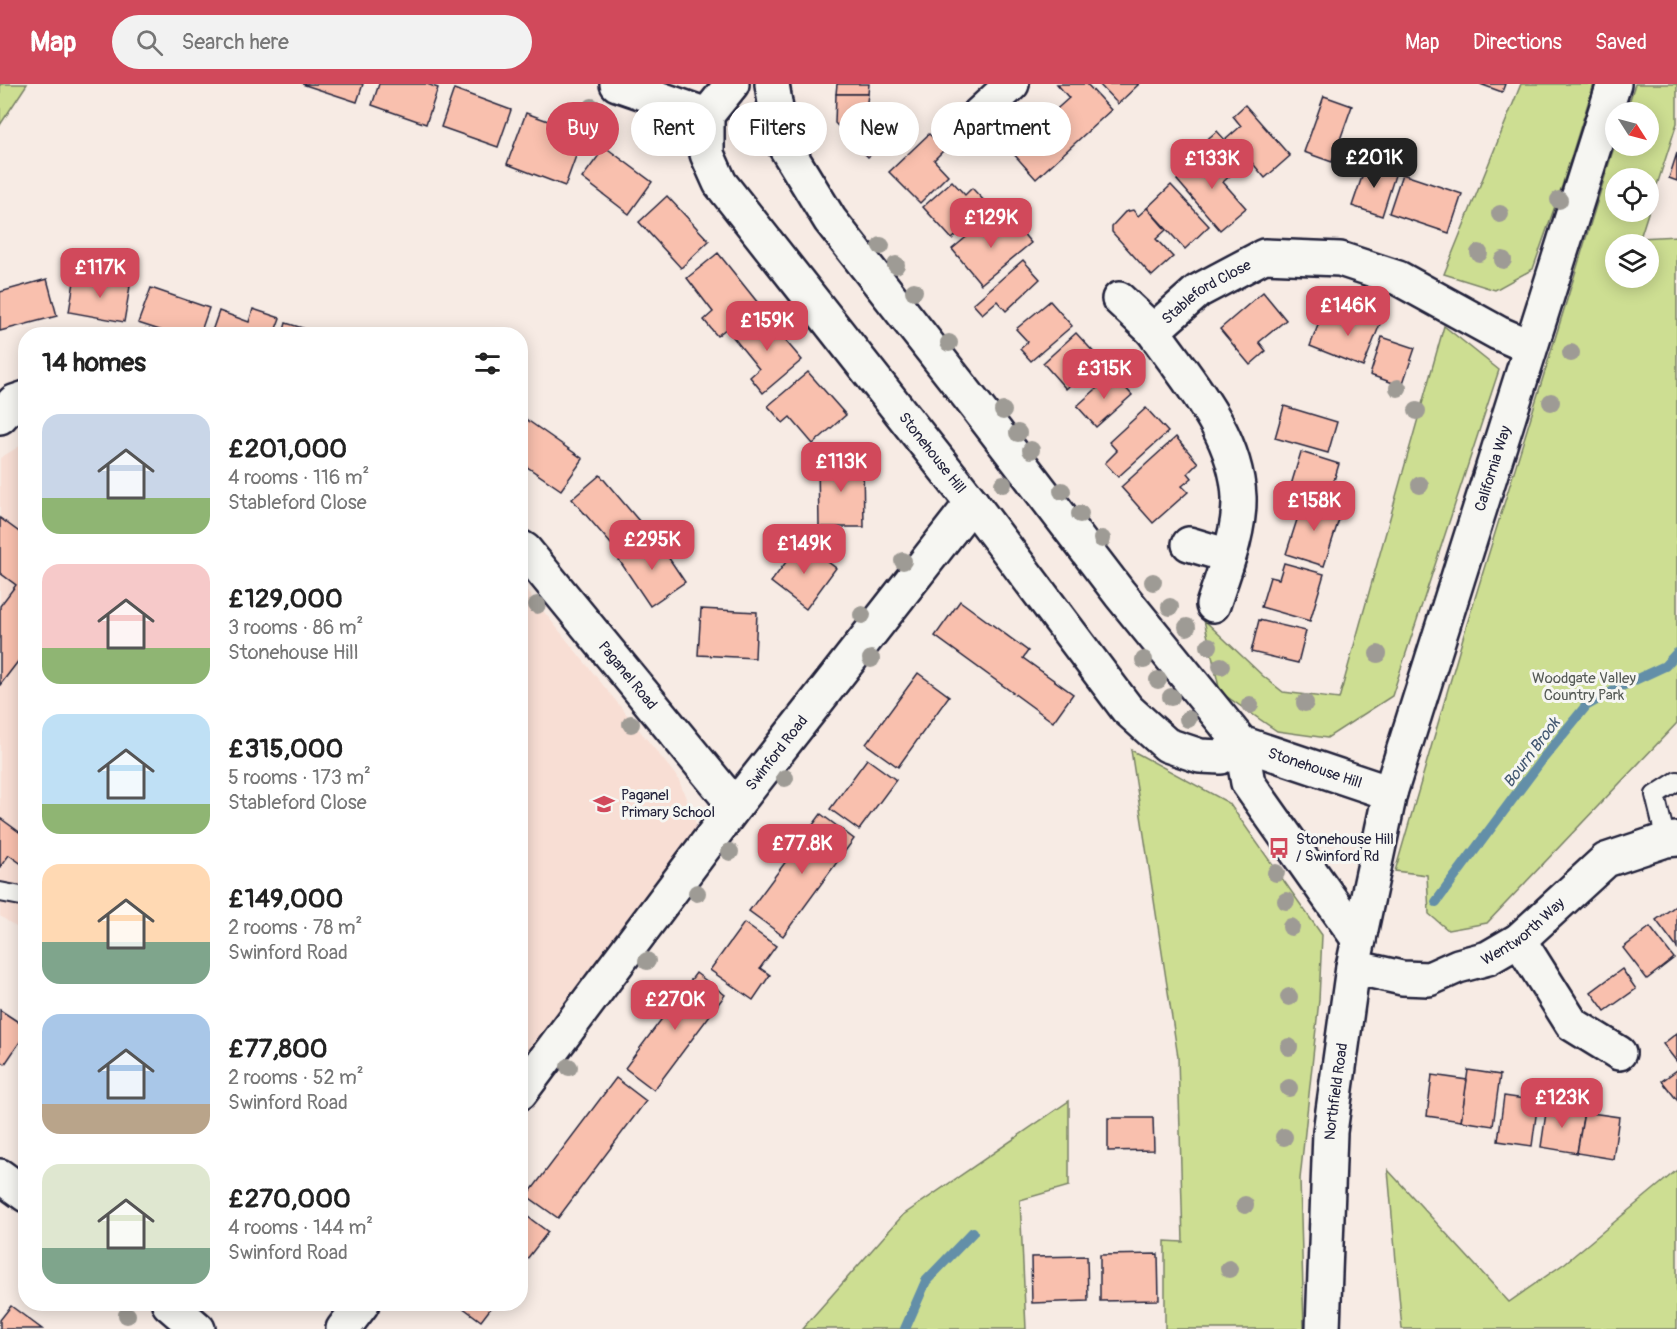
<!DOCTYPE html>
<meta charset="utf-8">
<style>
:root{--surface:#fff;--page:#f2f2f2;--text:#222;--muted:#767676;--accent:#d1495b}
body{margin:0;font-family:Pangolin,sans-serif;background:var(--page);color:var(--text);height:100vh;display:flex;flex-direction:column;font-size:22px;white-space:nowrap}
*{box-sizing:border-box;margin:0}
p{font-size:20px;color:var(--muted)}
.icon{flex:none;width:33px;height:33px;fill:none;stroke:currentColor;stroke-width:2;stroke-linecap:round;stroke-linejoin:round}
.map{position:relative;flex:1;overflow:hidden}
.details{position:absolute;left:18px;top:243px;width:510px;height:984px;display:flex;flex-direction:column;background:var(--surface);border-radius:24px;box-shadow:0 3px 15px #0003}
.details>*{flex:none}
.hud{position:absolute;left:546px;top:18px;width:570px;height:54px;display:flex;gap:12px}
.needle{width:39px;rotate:126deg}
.controls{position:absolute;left:1605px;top:18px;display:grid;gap:12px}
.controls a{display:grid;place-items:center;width:54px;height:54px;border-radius:50%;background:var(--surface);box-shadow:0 3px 15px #0003;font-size:30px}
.price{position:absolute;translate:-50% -51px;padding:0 14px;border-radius:12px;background:var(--accent);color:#fff;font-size:20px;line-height:39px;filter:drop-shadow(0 2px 3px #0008)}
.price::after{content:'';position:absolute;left:50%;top:36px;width:18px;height:14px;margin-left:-9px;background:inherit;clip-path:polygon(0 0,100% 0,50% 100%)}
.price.on{background:#222;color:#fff}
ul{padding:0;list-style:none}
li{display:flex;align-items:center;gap:18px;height:150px;padding:0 24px}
li span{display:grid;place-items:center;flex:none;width:168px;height:120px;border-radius:18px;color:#555}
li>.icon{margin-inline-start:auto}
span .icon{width:72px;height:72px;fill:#fffc;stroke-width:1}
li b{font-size:26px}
h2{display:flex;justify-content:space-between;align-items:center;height:72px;padding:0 24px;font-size:26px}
.chip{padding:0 21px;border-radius:27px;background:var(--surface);box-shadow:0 3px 15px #0003;font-size:21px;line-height:54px}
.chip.on{background:var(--accent);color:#fff}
header{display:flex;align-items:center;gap:36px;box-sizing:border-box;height:84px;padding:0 30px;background:var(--accent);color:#fff}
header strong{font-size:28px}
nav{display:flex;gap:33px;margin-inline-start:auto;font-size:21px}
.search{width:420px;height:54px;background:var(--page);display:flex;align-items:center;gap:15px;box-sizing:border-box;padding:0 21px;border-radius:33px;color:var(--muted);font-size:22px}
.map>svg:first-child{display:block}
.built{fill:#f8ded4}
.green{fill:#cdde92;stroke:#788066;stroke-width:1.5;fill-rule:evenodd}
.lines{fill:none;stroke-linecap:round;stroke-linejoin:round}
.stream{stroke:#638fa8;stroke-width:10}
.building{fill:#f9c0ae;stroke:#22223b;stroke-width:1.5}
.service-casing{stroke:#22223b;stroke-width:22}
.minor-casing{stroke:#22223b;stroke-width:38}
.tertiary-casing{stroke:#22223b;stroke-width:38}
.service{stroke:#f6f6f2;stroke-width:18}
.minor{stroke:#f6f6f2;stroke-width:33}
.tertiary{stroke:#f6f6f2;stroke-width:33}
.tree{fill:#9e9b95}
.labels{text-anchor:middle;stroke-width:6;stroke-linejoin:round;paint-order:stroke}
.street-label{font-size:15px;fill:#22223b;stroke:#f6f6f2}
.park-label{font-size:15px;fill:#555a55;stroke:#f6f6f2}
.poi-label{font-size:15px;fill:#22223b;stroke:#f6f6f2;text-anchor:start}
.water-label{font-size:16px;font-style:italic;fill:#435871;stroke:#f6f6f2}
</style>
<header>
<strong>Map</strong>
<div class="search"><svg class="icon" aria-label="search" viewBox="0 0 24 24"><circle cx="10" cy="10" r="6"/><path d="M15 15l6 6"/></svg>Search here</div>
<nav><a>Map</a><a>Directions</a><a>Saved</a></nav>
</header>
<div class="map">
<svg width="1677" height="1245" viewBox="0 0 1677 1245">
<rect width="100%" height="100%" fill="#f7ebe4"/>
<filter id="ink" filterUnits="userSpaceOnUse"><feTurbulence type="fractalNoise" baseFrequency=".0167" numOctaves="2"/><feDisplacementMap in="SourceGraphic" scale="12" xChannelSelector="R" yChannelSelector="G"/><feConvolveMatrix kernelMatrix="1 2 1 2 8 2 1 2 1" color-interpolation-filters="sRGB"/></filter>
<g filter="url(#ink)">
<g class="built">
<polygon points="25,359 25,849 0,832 0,374"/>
<polygon points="520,498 678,694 698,745 521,977"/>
</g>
<g class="green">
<polygon points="0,0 27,0 0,41"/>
<polygon points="1521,0 1594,0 1562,102 1533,185 1495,206 1444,190"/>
<path d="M 1635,0 L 1677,0 L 1677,39 L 1640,154 L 1677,152 L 1677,639 L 1487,839 L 1448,846 L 1429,830 L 1427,791 L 1395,787 L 1467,540 L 1615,60 L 1648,62 L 1648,28 L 1626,28 ZM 1616,94 L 1648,94 L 1648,128 L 1616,128 ZM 1648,160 L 1648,194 L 1616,194 L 1616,160 Z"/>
<polygon points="1444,242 1499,286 1392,612 1327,654 1277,647 1220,608 1204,536 1263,592 1283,608 1339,615"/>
<polygon points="1131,666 1229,719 1322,851 1319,916 1300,1095 1304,1245 1165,1245 1165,1157 1183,1158 1178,973"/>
<polygon points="1069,1017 1069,1102 1020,1116 1026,1245 802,1245 903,1131"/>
<polygon points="1388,1086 1509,1218 1565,1179 1677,1086 1677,1245 1402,1245"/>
</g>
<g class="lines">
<g class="stream">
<polyline points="1436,818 1541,677 1586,622 1622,602 1665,582 1677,569"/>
<polyline points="905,1245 926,1197 973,1148"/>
</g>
</g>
<g class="building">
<polygon points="302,0 363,0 357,18"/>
<polygon points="379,0 427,0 438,4 426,40 372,21"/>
<polygon points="837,0 869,0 868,10 836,10"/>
<polygon points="1057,0 1087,0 1111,26 1036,95 1003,58 1023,39 1031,48 1069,14"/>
<polygon points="1099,0 1139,0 1118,20"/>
<polygon points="1480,0 1505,0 1502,8"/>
<polygon points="454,5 511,26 498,63 441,43"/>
<polygon points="836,10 868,10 866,26 893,52 868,73 835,39"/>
<polygon points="1324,12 1352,22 1332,78 1304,68"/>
<polygon points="1245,21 1290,72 1265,94 1249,75 1232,90 1204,58 1217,47 1225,56 1241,42 1233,32"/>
<polygon points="526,29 584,50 565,102 507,80"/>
<polygon points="929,50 945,65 934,76 948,91 920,119 889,88"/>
<polygon points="605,63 652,98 629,130 582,94"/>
<polygon points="1211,67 1232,90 1223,98 1246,124 1220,146 1177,96"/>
<polygon points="1677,69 1677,97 1669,94"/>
<polygon points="1367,78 1396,88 1382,132 1352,122"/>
<polygon points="1402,90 1462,110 1449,149 1389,129"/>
<polygon points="952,97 965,111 972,104 989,122 952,155 923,123"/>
<polygon points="1171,101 1209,142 1185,165 1147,124"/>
<polygon points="667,112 709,157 681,184 639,138"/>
<polygon points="1147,124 1166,146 1156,155 1173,173 1152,192 1112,148 1112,142 1125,128 1133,126 1138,132"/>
<polygon points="988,135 999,148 1012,136 1031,159 981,200 952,165"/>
<polygon points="718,169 758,219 717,252 704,236 713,228 687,194"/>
<polygon points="1023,176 1040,195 1006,227 997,217 982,230 973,220"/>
<polygon points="75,192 130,202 124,238 69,228"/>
<polygon points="47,195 57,232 0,247 0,208"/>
<polygon points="151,204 209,224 200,250 172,250 138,239"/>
<polygon points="1263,208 1286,236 1259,258 1266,267 1250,281 1220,245"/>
<polygon points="1050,217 1072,242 1031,277 1020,265 1028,258 1016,245"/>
<polygon points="1354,223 1382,235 1363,283 1310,262 1322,231 1347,241"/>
<polygon points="253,225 280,234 274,250 211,250 219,227 249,238"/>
<polygon points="761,228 802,276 763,309 750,293 759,285 733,253"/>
<polygon points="286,239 322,250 283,250"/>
<polygon points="1076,249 1099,274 1066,305 1043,279"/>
<polygon points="1382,253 1415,264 1402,302 1370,291"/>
<polygon points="808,288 846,331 813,360 790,333 783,339 768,322"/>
<polygon points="1113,290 1132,311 1096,343 1077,322"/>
<polygon points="1284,322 1337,338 1328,369 1275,354"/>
<polygon points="1146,324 1168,348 1118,393 1105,379 1117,367 1109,358"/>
<polygon points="520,331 583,375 561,406 520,378"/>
<polygon points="1176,353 1198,379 1188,389 1192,394 1182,402 1188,408 1153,439 1121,403"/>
<polygon points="1301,368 1339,380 1329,413 1291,401"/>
<polygon points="818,375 863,375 864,443 819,443"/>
<polygon points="600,391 639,437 611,460 572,415"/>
<polygon points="1304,414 1342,426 1324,482 1286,470"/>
<polygon points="0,434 26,453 26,567 0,601 0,522 16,501 0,489"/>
<polygon points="654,452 685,498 650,522 619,476"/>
<polygon points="801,458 836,484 806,525 771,498"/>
<polygon points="1284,479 1324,490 1310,537 1261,523 1270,493 1279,495"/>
<polygon points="960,517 1028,567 1023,574 1073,610 1053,638 935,552"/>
<polygon points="701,525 757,528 755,574 698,571"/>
<polygon points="1259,536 1306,547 1298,579 1251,568"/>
<polygon points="918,589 949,612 898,683 866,660"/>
<polygon points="867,675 896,696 859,746 830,725"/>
<polygon points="821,730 854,755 783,852 749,827"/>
<polygon points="0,734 26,753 26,783 9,771 0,783"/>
<polygon points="1677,821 1677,864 1656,836"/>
<polygon points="744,839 776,862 760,884 770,891 753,916 710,886"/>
<polygon points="1650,843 1674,874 1647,895 1623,864"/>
<polygon points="1622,885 1636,905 1605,927 1591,908"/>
<polygon points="696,889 725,911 654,1006 625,984"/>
<polygon points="0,926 26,943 26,949 5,980 0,976"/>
<polygon points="1677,949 1677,978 1663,960"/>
<polygon points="1468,986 1500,991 1493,1042 1461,1037"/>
<polygon points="1677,986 1677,1016 1662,997"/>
<polygon points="1432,991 1467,996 1461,1037 1427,1032"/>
<polygon points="616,994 646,1017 558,1134 527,1112"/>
<polygon points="1504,1012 1538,1017 1532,1062 1498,1057"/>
<polygon points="1547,1022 1584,1028 1577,1069 1541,1063"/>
<polygon points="1584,1028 1619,1033 1613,1075 1577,1069"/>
<polygon points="1108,1034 1153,1034 1154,1066 1108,1067"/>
<polygon points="520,1127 548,1148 520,1184"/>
<polygon points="1158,1170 1159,1216 1100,1217 1100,1171"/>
<polygon points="1087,1172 1088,1217 1032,1219 1031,1173"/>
<polygon points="458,1220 494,1220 481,1237"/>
<polygon points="11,1222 42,1245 0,1245 0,1236"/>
</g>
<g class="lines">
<defs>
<g id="service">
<polyline points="1666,756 1655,711 1677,697"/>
<polyline points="0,808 26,813"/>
</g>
<g id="minor">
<polyline points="617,0 707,31"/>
<path id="s1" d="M 732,0 L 707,31 L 707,70 L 720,99 L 972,419 L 1127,625 L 1167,661 L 1200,672 L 1221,673 L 1241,659"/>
<polyline points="772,0 781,56 830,136 976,322 1120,510 1241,659 1248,699 1359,856"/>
<polyline points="962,46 1012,0"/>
<polyline points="1119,215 1153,247"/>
<polyline points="0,333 14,318 26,314"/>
<polyline points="1189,460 1229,472"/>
<path id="s2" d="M 520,463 L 525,466 L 735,722"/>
<path id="s3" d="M 1213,521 C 1224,487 1240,449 1239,413 C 1236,349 1188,297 1153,247 L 1198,207 L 1264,172 L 1340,175 L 1398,194 L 1498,249 L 1530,263"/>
<path id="s4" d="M 1241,659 L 1390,709"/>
<polyline points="1519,856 1572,940 1619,969"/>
<path id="s5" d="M 1353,883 L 1402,894 L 1429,895 L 1458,882 L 1488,874 L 1519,856 L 1606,776 L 1666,756 L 1677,755"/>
<path id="s6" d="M 520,1009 L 735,722 L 972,419"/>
<polyline points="0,1092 26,1111"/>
<polyline points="169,1220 198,1245"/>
<polyline points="343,1245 362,1220"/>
</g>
<g id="tertiary">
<path id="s7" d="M 1323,1245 L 1330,1048 L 1353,883 L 1390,709 L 1614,0"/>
</g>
</defs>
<use href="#service" class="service-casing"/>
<use href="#minor" class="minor-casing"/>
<use href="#tertiary" class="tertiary-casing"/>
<use href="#service" class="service"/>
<use href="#minor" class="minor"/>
<use href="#tertiary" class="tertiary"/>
</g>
<g class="tree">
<circle cx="592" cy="23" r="9"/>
<circle cx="1559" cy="116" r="9"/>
<circle cx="1500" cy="130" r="9"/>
<circle cx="881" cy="162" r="9"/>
<circle cx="1479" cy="169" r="9"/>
<circle cx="1503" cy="176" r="9"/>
<circle cx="896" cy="181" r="9"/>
<circle cx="914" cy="207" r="9"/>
<circle cx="949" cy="259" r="9"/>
<circle cx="1571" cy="269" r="9"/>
<circle cx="1398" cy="304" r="9"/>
<circle cx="1551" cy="318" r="9"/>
<circle cx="1003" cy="327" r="9"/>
<circle cx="1417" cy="327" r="9"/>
<circle cx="1018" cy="349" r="9"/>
<circle cx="1031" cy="366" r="9"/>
<circle cx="1003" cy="400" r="9"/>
<circle cx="1420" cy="401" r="9"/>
<circle cx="1062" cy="407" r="9"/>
<circle cx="1080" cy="430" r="9"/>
<circle cx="1102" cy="455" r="9"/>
<circle cx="903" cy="477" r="9"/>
<circle cx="1153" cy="498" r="9"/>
<circle cx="537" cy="521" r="9"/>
<circle cx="1170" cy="523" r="9"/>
<circle cx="862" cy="531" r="9"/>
<circle cx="1187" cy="543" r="9"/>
<circle cx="1209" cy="562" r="9"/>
<circle cx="1378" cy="570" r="9"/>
<circle cx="871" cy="575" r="9"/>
<circle cx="1144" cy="576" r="9"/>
<circle cx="1221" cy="582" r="9"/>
<circle cx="1158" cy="596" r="9"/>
<circle cx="1171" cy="613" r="9"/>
<circle cx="1305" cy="619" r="9"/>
<circle cx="1250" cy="621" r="9"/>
<circle cx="1188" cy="635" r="9"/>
<circle cx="631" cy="640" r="9"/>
<circle cx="785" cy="694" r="9"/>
<circle cx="730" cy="768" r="9"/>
<circle cx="1276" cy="789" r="9"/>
<circle cx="697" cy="809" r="9"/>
<circle cx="1286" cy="817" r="9"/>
<circle cx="1291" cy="843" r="9"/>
<circle cx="647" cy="877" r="9"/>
<circle cx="1289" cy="913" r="9"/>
<circle cx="1289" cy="963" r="9"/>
<circle cx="569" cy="983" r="9"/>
<circle cx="1289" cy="1004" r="9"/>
<circle cx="1284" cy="1053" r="9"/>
<circle cx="1245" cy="1121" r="9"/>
<circle cx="1229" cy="1185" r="9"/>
<circle cx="127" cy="1231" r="9"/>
</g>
</g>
<defs>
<symbol id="school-bare" viewBox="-9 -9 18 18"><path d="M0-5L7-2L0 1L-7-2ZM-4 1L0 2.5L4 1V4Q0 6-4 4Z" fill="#d1495b" stroke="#f6f6f2" stroke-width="2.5" paint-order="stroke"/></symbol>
<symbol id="bus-bare" viewBox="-9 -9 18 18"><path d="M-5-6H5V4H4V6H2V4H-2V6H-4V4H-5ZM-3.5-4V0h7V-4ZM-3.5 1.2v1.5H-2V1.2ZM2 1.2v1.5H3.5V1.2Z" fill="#d1495b" stroke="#f6f6f2" stroke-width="2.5" paint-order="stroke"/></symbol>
</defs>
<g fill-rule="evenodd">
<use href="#school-bare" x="589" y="705" width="30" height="30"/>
<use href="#bus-bare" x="1264" y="749" width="30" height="30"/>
</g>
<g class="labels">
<g class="street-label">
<text dy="5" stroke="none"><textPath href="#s3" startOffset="368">Stableford Close</textPath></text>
<text dy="5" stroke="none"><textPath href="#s1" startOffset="454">Stonehouse Hill</textPath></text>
<text dy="5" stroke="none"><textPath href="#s7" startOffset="882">California Way</textPath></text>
<text dy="5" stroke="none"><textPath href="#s2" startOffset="168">Paganel Road</textPath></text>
<text dy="5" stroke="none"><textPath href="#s6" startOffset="426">Swinford Road</textPath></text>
<text dy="5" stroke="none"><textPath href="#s4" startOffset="78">Stonehouse Hill</textPath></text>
<text dy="5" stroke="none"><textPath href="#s5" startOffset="184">Wentworth Way</textPath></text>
<text dy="5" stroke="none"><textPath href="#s7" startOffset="238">Northfield Road</textPath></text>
</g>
<g class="park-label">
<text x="1584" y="599">Woodgate Valley<tspan x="1584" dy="17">Country Park</tspan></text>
</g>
<g class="poi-label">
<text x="621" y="716">Paganel<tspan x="621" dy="17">Primary School</tspan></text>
<text x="1296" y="760">Stonehouse Hill<tspan x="1296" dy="17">/ Swinford Rd</tspan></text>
</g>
<g class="water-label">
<text transform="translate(1531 668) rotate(-53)" y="6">Bourn Brook</text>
</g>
</g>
</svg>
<div class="controls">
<a><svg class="needle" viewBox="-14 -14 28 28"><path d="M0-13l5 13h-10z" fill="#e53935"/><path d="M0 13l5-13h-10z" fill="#767676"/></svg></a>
<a><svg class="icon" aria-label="locate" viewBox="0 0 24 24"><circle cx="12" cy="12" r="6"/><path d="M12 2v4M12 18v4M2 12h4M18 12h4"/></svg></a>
<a><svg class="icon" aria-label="layers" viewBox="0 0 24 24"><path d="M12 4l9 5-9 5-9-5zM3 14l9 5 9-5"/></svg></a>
</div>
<b class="price on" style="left:1374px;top:105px">£201K</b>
<b class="price" style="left:1212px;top:106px">£133K</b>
<b class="price" style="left:991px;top:165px">£129K</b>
<b class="price" style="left:100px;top:215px">£117K</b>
<b class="price" style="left:1348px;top:253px">£146K</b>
<b class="price" style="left:767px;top:268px">£159K</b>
<b class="price" style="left:1104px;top:316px">£315K</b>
<b class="price" style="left:841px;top:409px">£113K</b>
<b class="price" style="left:1314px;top:448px">£158K</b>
<b class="price" style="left:652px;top:487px">£295K</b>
<b class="price" style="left:804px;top:491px">£149K</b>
<b class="price" style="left:802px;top:791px">£77.8K</b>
<b class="price" style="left:675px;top:947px">£270K</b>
<b class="price" style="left:1562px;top:1045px">£123K</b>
<div class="hud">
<a class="chip on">Buy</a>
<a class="chip">Rent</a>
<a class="chip">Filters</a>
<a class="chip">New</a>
<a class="chip">Apartment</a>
</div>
<section class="details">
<h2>14 homes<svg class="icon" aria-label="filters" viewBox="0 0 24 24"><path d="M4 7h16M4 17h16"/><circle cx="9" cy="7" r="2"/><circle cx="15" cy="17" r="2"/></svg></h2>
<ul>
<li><span style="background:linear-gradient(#c9d6e8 70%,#8fb573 0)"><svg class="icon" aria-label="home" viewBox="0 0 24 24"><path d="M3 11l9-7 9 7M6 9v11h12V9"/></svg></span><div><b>£201,000</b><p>4 rooms · 116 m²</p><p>Stableford Close</p></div></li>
<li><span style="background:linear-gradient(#f6c9c9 70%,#8fb573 0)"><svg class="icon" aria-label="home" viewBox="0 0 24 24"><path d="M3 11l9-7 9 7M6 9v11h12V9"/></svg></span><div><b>£129,000</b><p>3 rooms · 86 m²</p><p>Stonehouse Hill</p></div></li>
<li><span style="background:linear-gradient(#bfe0f5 75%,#8fb573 0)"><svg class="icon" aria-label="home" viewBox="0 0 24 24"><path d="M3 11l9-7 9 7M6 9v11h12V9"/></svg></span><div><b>£315,000</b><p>5 rooms · 173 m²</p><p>Stableford Close</p></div></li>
<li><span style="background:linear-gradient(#ffd9b3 65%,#7fa58c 0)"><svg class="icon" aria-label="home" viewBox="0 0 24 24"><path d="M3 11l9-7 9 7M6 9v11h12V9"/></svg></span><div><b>£149,000</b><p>2 rooms · 78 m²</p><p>Swinford Road</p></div></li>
<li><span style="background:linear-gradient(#a9c7e8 75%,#b9a48a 0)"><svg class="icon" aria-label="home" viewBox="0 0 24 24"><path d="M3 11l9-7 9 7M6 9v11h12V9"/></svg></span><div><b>£77,800</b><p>2 rooms · 52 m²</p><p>Swinford Road</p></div></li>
<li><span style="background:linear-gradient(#dfe7d0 70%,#7fa58c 0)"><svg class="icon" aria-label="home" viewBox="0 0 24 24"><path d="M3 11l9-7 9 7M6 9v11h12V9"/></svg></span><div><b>£270,000</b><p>4 rooms · 144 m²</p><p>Swinford Road</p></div></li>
</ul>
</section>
</div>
